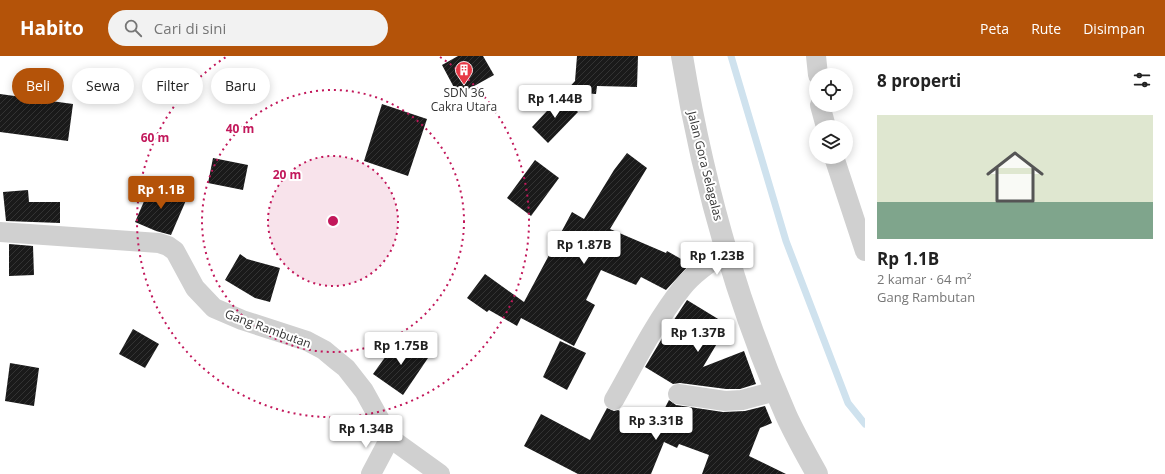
<!DOCTYPE html>
<html lang="id">
<meta charset="utf-8">
<style>
:root{--surface:#fff;--page:#f2f2f2;--text:#222;--muted:#767676;--accent:#b45309}
body{margin:0;font-family:"Open Sans",sans-serif;background:var(--page);color:var(--text);height:100vh;display:flex;flex-direction:column;font-size:15px;white-space:nowrap}
*{box-sizing:border-box;margin:0}
p{font-size:13px;color:var(--muted)}
.icon{flex:none;width:22px;height:22px;fill:none;stroke:currentColor;stroke-width:2;stroke-linecap:round;stroke-linejoin:round}
.map{position:relative;flex:1;overflow:hidden}
.drawer{display:flex;flex-direction:column;background:var(--surface);width:300px}
.drawer>*{flex:none}
.top-card{position:absolute;left:12px;top:12px;width:380px;height:36px;display:flex;gap:8px}
.controls{position:absolute;left:809px;top:12px;display:grid;gap:8px}
.controls a{display:grid;place-items:center;width:44px;height:44px;border-radius:50%;background:var(--surface);box-shadow:0 2px 10px #0003;font-size:20px}
.price{position:absolute;translate:-50% -34px;padding:0 9px;border-radius:4px;background:#fff;color:#222;font-size:13px;line-height:26px;filter:drop-shadow(0 1px 2px #0008)}
.price::after{content:'';position:absolute;left:50%;top:24px;width:12px;height:9px;margin-left:-6px;background:inherit;clip-path:polygon(0 0,100% 0,50% 100%)}
.price.active{background:var(--accent);color:#fff}
ul{padding:0;list-style:none}
li{display:grid;align-content:center;gap:8px;height:212px;padding:0 12px}
li span{display:grid;place-items:center;height:124px;border-radius:0px;color:#555}
li>.icon{margin-inline-start:auto}
span .icon{width:72px;height:72px;fill:#fffc;stroke-width:1}
li b{font-size:17px}
h2{display:flex;justify-content:space-between;align-items:center;height:48px;padding:0 12px;font-size:17px}
.chip{padding:0 14px;border-radius:18px;background:var(--surface);box-shadow:0 2px 10px #0003;font-size:14px;line-height:36px}
.chip.active{background:var(--accent);color:#fff}
header{display:flex;align-items:center;gap:24px;box-sizing:border-box;height:56px;padding:0 20px;background:var(--accent);color:#fff}
header strong{font-size:19px}
nav{display:flex;gap:22px;margin-inline-start:auto;font-size:14px}
.search{width:280px;height:36px;background:var(--page);display:flex;align-items:center;gap:10px;box-sizing:border-box;padding:0 14px;border-radius:22px;color:var(--muted);font-size:15px}
main{display:flex;flex:1;min-height:0}
.map>svg:first-child{display:block}
.lines{fill:none;stroke-linecap:round;stroke-linejoin:round}
.stream{stroke:#cfe2ee;stroke-width:7}
.building{fill:url(#building-hatch)}
.minor{stroke:#d0d0d0;stroke-width:20}
.tertiary{stroke:#d0d0d0;stroke-width:22}
.ring{fill:none;stroke:#c2185b;stroke-width:2;stroke-dasharray:2 4}
.labels{text-anchor:middle;stroke-width:4;stroke-linejoin:round;paint-order:stroke}
.poi-label{font-size:12px;fill:#333;stroke:#fff}
.street-label{font-size:12px;fill:#333;stroke:#fff}
.centre{fill:#c2185b;stroke:#fff;stroke-width:2}
.ring-label{font-size:12px;text-anchor:middle;font-weight:bold;fill:#c2185b;stroke:#fff;stroke-width:4;stroke-linejoin:round;paint-order:stroke}
</style>
<header>
<strong>Habito</strong>
<div class="search"><svg class="icon" aria-label="search" viewBox="0 0 24 24"><circle cx="10" cy="10" r="6"/><path d="M15 15l6 6"/></svg>Cari di sini</div>
<nav><a>Peta</a><a>Rute</a><a>Disimpan</a></nav>
</header>
<main>
<div class="map">
<svg width="865" height="418" viewBox="0 0 865 418">
<defs>
<pattern id="building-hatch" width="6" height="6" patternUnits="userSpaceOnUse"><rect width="6" height="6" fill="#1a1a1a"/><path d="M-1 1l2-2M0 6l6-6M5 7l2-2" fill="none" stroke="#333"/></pattern>
</defs>
<rect width="100%" height="100%" fill="#fff"/>
<g class="lines">
<polyline class="stream" points="731,0 786,185 848,347 865,368"/>
</g>
<g class="building">
<polygon points="458,0 483,0 494,19 458,39 442,9"/>
<polygon points="577,0 638,0 637,31 597,30 596,38 565,36 575,25"/>
<polygon points="0,38 73,48 68,85 0,76"/>
<polygon points="561,40 578,56 548,87 532,71"/>
<polygon points="382,48 427,63 408,120 364,105"/>
<polygon points="627,97 647,112 610,173 666,197 667,195 690,208 666,234 641,221 636,229 601,214 586,244 595,249 574,290 521,262 517,270 489,254 487,256 467,242 485,218 524,246 572,156 584,163 614,114"/>
<polygon points="213,102 248,109 243,134 208,127"/>
<polygon points="535,104 559,122 531,160 507,142"/>
<polygon points="152,127 187,142 171,179 156,175 135,166"/>
<polygon points="28,134 29,146 60,146 60,167 6,165 3,136"/>
<polygon points="9,188 33,190 34,219 9,220"/>
<polygon points="240,198 247,203 280,212 270,246 255,242 225,224"/>
<polygon points="687,244 728,269 703,311 744,295 756,328 740,333 726,333 680,327 673,328 645,311 664,279"/>
<polygon points="133,273 159,288 145,312 119,298"/>
<polygon points="399,282 428,302 403,339 373,318"/>
<polygon points="560,285 586,297 567,334 543,321"/>
<polygon points="10,307 39,312 34,350 5,345"/>
<polygon points="669,344 676,349 723,356 745,355 765,350 772,367 760,372 749,400 786,418 702,418 709,399 679,388 677,392 664,386 651,418 578,418 524,390 541,358 590,384 607,352 614,355 618,354 654,373"/>
</g>
<g class="lines">
<g class="minor">
<polyline points="816,0 818,19"/>
<polyline points="820,49 826,71"/>
<polyline points="834,101 865,195"/>
<polyline points="0,176 159,187 168,190 175,195 195,232 214,252 242,264 307,285 324,294 336,304 346,312 364,335 390,382 440,418"/>
<polyline points="678,338 725,345 742,344 776,335"/>
<path d="M 614,344 C 635,307 655,266 682,232 C 694,217 711,206 727,195"/>
<polyline points="371,418 390,382"/>
</g>
<path class="tertiary" d="M 682,0 C 702,122 736,245 786,359 C 795,379 806,398 817,418"/>
</g>
<circle cx="333" cy="165" r="65" fill="#c2185b" fill-opacity=".12"/>
<g class="ring">
<circle cx="333" cy="165" r="65"/>
<circle cx="333" cy="165" r="131"/>
<path d="M440 1A196 196 0 1 1 226 1"/>
</g>
<defs>
<symbol id="building-pin" viewBox="-11 -11 22 30"><path d="M0 17L-7.5 6A9.5 9.5 0 1 1 7.5 6Z" fill="#e63946" stroke="#fff"/><path d="M-4-6H4V6H1V3H-1V6H-4ZM-2.5-4.3h1.7v1.8h-1.7ZM.8-4.3h1.7v1.8H.8ZM-2.5-1h1.7V.8h-1.7ZM.8-1h1.7V.8H.8Z" fill="#fff"/></symbol>
</defs>
<g fill-rule="evenodd">
<use href="#building-pin" x="454" y="4" width="20" height="27"/>
</g>
<g class="labels">
<g class="poi-label">
<text x="464" y="41">SDN 36<tspan x="464" dy="14">Cakra Utara</tspan></text>
</g>
<g class="street-label">
<text transform="translate(705 110) rotate(76)" y="4">Jalan Gora Selagalas</text>
<text transform="translate(268 273) rotate(20)" y="4">Gang Rambutan</text>
</g>
</g>
<circle cx="333" cy="165" r="6" class="centre"/>
<g class="ring-label">
<text x="240" y="77">40 m</text>
<text x="155" y="86">60 m</text>
<text x="287" y="123">20 m</text>
</g>
</svg>
<div class="controls">
<a><svg class="icon" aria-label="locate" viewBox="0 0 24 24"><circle cx="12" cy="12" r="6"/><path d="M12 2v4M12 18v4M2 12h4M18 12h4"/></svg></a>
<a><svg class="icon" aria-label="layers" viewBox="0 0 24 24"><path d="M12 4l9 5-9 5-9-5zM3 14l9 5 9-5"/></svg></a>
</div>
<b class="price" style="left:555px;top:63px">Rp 1.44B</b>
<b class="price active" style="left:161px;top:154px">Rp 1.1B</b>
<b class="price" style="left:584px;top:209px">Rp 1.87B</b>
<b class="price" style="left:717px;top:220px">Rp 1.23B</b>
<b class="price" style="left:698px;top:297px">Rp 1.37B</b>
<b class="price" style="left:401px;top:310px">Rp 1.75B</b>
<b class="price" style="left:656px;top:385px">Rp 3.31B</b>
<b class="price" style="left:366px;top:393px">Rp 1.34B</b>
<div class="top-card">
<a class="chip active">Beli</a>
<a class="chip">Sewa</a>
<a class="chip">Filter</a>
<a class="chip">Baru</a>
</div>
</div>
<section class="drawer">
<h2>8 properti<svg class="icon" aria-label="filters" viewBox="0 0 24 24"><path d="M4 7h16M4 17h16"/><circle cx="9" cy="7" r="2"/><circle cx="15" cy="17" r="2"/></svg></h2>
<ul>
<li><span style="background:linear-gradient(#dfe7d0 70%,#7fa58c 0)"><svg class="icon" aria-label="home" viewBox="0 0 24 24"><path d="M3 11l9-7 9 7M6 9v11h12V9"/></svg></span><div><b>Rp 1.1B</b><p>2 kamar · 64 m²</p><p>Gang Rambutan</p></div></li>
</ul>
</section>
</main>
